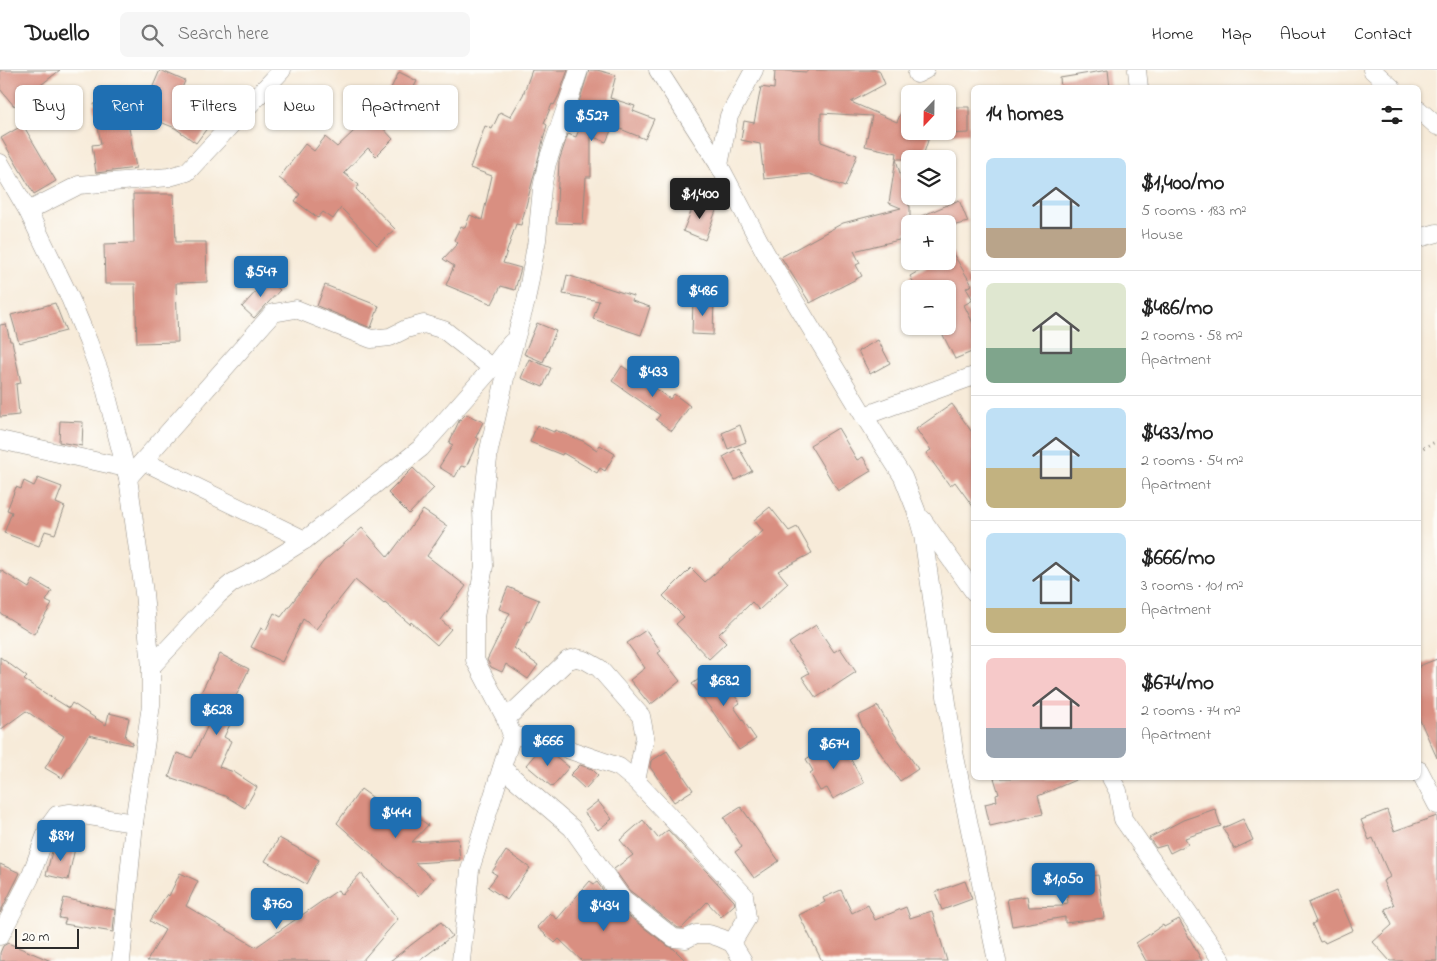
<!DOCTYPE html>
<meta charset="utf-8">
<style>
:root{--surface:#fff;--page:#f6f6f6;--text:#222;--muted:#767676;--line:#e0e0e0;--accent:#1f6fb2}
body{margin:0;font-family:"Indie Flower",sans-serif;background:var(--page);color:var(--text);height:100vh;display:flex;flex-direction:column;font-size:19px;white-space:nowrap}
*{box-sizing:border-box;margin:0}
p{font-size:16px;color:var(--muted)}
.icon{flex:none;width:28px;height:28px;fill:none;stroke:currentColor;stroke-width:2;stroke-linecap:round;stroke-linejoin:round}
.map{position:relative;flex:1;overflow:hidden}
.drawer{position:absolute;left:971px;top:15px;width:450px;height:695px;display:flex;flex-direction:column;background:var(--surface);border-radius:8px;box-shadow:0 1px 4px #0004}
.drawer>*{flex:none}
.hud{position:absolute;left:15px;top:15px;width:475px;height:45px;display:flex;gap:10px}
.needle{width:32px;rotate:202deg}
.tools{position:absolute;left:901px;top:15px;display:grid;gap:10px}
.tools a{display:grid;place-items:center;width:55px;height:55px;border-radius:8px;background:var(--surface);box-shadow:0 1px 4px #0004;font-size:25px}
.scale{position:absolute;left:15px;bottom:12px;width:64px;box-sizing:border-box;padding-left:5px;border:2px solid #2b2b2b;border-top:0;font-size:14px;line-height:18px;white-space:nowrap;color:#2b2b2b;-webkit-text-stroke:4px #fdfcf7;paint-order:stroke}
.price{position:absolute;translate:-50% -42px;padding:0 11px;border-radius:5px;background:var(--accent);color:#fff;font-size:16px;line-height:32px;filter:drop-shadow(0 1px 2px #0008)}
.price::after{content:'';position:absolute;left:50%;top:30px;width:15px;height:11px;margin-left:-8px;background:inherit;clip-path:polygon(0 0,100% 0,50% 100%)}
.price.current{background:#222;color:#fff}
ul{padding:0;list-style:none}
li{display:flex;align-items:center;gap:15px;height:125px;padding:0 15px}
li+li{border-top:1px solid var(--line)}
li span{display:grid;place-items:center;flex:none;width:140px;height:100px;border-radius:8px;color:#555}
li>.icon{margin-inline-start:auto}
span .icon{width:60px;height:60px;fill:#fffc;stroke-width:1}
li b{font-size:21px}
h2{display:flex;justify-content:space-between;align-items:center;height:60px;padding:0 15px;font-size:21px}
.chip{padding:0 18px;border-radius:8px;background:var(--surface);box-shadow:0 1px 4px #0004;font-size:18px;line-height:45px}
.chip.current{background:var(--accent);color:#fff}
header{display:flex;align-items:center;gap:30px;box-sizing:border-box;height:70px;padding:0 25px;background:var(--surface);border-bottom:1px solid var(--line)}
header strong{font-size:24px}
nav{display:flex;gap:28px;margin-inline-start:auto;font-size:18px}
.search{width:350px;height:45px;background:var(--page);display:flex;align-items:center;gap:12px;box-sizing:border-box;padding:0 18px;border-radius:8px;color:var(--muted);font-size:19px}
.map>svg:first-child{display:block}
.building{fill:#d98f81}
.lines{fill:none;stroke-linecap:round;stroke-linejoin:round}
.minor-casing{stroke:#918b82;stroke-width:19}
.path{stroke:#918b82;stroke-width:3;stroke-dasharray:1 4;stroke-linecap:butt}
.minor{stroke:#fff;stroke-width:18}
</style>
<header>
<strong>Dwello</strong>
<div class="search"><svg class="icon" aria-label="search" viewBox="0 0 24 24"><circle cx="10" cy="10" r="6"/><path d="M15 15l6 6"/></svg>Search here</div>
<nav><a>Home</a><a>Map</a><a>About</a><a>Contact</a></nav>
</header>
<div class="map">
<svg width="1437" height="891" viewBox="0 0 1437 891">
<rect width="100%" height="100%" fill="#fdfcf7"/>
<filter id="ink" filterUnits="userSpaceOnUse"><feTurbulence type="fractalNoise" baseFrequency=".02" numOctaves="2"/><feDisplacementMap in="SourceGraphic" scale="10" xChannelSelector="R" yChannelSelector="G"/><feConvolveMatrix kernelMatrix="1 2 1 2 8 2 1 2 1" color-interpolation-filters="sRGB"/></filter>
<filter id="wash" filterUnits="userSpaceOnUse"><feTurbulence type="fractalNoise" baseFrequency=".0096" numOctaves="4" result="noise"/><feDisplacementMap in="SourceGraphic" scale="20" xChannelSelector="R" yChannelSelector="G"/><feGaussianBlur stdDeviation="1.12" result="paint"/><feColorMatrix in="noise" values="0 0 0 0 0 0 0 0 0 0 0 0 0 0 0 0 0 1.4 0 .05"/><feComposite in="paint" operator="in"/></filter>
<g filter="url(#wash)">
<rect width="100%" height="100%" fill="#f7ebd9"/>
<g id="blocks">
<g class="building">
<polygon points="0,0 60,0 14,36 0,19"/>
<polygon points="160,0 185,11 182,18 217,45 196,73 175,58 141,44"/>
<polygon points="532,0 568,0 559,25 554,35 552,34 544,53 547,55 521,155 516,154 503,193 521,198 515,220 501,216 492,234 446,215 454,196 443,189 458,173 454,170 461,156 465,158 470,145 482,150 492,106 470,98 485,56 492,59 500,42 510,47 523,25"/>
<polygon points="589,0 597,0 616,5 610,28 635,36 633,41 654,49 645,69 613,56 606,72 591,66 591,107 586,107 583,154 556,153 559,91 568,64 576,67 589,36 579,32"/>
<polygon points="775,0 807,2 807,0 879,0 885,14 851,32 897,52 910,22 910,61 931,61 922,89 896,89 897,83 865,76 872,46 821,43 821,72 857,85 845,117 809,104 764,109 760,74 741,70 744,51 754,53 761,17 774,19"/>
<polygon points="1108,0 1110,18 1061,18 1060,8"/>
<polygon points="399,2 417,11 404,37 386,28"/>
<polygon points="124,29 136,98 96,103 92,75 101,74 94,34"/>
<polygon points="948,37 969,37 969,63 948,64"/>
<polygon points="371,45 393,69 376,86 368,78 344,103 359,115 356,119 395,159 377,175 341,138 333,149 323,142 318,148 295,131 300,124 279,108 305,74 314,81 325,67 337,77"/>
<polygon points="23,55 56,111 34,124 1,68"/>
<polygon points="896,89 909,136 910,136 910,151 959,130 968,152 948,157 948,154 910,154 910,160 905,162 907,168 854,181 860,193 856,195 862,206 810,233 781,187 843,153 901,138 889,133"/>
<polygon points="133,124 174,124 176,172 206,172 207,212 176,213 178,272 137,273 135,214 105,214 104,174 134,173"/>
<polygon points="696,130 717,138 705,170 683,161"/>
<polygon points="952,182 972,215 966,218 973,230 964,235 974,255 974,281 955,289 939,257 948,256 948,219 917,219 910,206 936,191 948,191 948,184"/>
<polygon points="567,205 633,226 632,231 650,237 641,265 593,249 599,231 563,224"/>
<polygon points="267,209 280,220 254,248 242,237"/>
<polygon points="325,215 379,236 371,258 317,236"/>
<polygon points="693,229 714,229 713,265 692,264"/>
<polygon points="55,233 66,261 19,273 11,245"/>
<polygon points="537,253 556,261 543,292 524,284"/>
<polygon points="6,254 10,271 12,271 21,313 16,314 19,345 0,347 0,255"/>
<polygon points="878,270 890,293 870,304 858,281"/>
<polygon points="529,289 551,298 543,317 521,308"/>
<polygon points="622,296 670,329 674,324 690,336 672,361 656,350 660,345 612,311"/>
<polygon points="952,334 974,365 974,438 955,412 950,416 926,383 931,380 916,359"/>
<polygon points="466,344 483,352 476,367 479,369 466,397 461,396 455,407 439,397 453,375 449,373 459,351"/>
<polygon points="60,351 83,352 82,376 59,372"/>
<polygon points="537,355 554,362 555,360 583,371 597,380 600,375 615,384 605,401 600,398 597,403 563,383 562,385 530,372"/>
<polygon points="740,355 746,372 728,379 722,363"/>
<polygon points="838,358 857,390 863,387 871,401 838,421 810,375"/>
<polygon points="739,378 752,401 735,410 723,387"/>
<polygon points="413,398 434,418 409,444 388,423"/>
<polygon points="38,408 62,417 56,433 65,437 55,464 45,461 39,476 4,463 12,442 7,440 16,417 21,419 24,411 34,416"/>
<polygon points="770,437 789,461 797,457 812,483 778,501 788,513 759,540 752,532 718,565 726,573 709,589 676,554 684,547 663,526 691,498 705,512 763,461 754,450"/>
<polygon points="423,440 447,456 427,486 466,516 441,550 451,559 437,575 411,552 410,554 385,533 384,534 355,510 316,559 303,549 282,592 251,577 261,558 266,560 274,543 281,547 323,492 362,458 388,487"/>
<polygon points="0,500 29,518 33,510 52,521 46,531 52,534 34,564 0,543"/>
<polygon points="508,517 539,530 529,552 527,551 514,578 538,595 528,609 506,594 502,602 491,597 487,590 510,543 499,539"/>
<polygon points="816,555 834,582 840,578 856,602 816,628 802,607 809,603 789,573"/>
<polygon points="646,560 661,581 658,583 680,611 650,635 630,610 645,598 627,573"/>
<polygon points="220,584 249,599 236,626 242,629 224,667 231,671 219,697 234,702 257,717 245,738 225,726 169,707 177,683 192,688 212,647 193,639"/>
<polygon points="0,587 27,607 24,610 69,638 72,633 106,655 109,643 129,648 125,667 133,673 132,675 89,665 62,708 45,698 64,666 26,641 0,660"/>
<polygon points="1437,589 1437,688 1419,648 1419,596"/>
<polygon points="715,598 740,633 734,637 756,669 739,680 713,642 692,614"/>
<polygon points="878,636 891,659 918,699 900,711 863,658 858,646"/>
<polygon points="840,670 864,713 833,729 827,718 820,721 810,703 813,701 806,689 816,683 815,681 830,672 832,675"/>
<polygon points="538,681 555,686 569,697 552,717 526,695"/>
<polygon points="667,681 693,720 674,732 650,697 651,691"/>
<polygon points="580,695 592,699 598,705 585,719 570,705"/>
<polygon points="994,708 1080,708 1038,726 1043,744 990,756 985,734 997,731 996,725 999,724"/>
<polygon points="361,719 386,737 391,731 402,740 404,738 428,755 412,772 458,769 460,790 415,793 433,809 419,826 337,753"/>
<polygon points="598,731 612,749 598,760 584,742"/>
<polygon points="741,737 779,791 754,808 735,782 742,777 724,748"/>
<polygon points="1215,739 1221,756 1185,768 1188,774 1170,783 1166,775 1156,778 1149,768 1183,750"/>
<polygon points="1387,740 1394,761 1437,746 1437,891 1390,891 1373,872 1392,855 1385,839 1394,835 1383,811 1390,807 1373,768 1369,770 1361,750"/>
<polygon points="1243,749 1253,770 1234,779 1223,758"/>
<polygon points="643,750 658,768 668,760 734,831 735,834 721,847 707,832 682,858 678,858 629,820 614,799 633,785 620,770"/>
<polygon points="279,768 319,790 306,814 265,791"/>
<polygon points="54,774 75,778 68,810 46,805"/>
<polygon points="506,781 530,798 507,830 488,817 497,805 492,802"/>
<polygon points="0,794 20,803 0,843"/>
<polygon points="180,803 198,811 186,836 256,877 338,820 341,825 361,803 398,849 362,891 147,891 165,860 150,851 167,824 169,826"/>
<polygon points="1098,805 1104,848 1065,853 1065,847 1012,856 1007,829 1027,826 1029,837 1063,836 1063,834 1068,833 1065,810"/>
<polygon points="590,811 594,814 597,812 614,835 668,876 674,879 686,891 582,891 559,869 555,873 537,857 550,843 557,849"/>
<polygon points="965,811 972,829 942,840 935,822"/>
<polygon points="841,820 852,843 868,835 875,850 906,837 910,848 932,841 947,891 822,891 799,845 825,832 823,828"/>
<polygon points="1336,821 1353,860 1325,873 1324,871 1320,872 1312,854 1316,852 1308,833"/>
<polygon points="64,828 115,840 113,862 64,854 66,849 59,848"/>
<polygon points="1179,849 1202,891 1146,891 1136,873 1163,855 1164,857"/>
<polygon points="441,852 452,866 419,891 390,891"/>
<polygon points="8,873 51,891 0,891 0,883 3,876"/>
</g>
</g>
</g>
<g filter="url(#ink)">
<use href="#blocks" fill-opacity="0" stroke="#918b82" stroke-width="1"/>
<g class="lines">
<defs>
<g id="minor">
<polyline points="658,0 719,95 765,182 864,346 903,407 916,440 923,465 954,682 997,891"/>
<polyline points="1137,0 1139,18"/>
<polyline points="1372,0 1392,18"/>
<polyline points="917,4 925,0"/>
<polyline points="1419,40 1437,56"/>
<polyline points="0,93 28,141 70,228 88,271 104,314 128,408 144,523 151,597 151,635 134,753 121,891"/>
<polyline points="719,95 729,46 754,0"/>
<polyline points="28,141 79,115 169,107 187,102 282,0"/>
<polyline points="1419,168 1437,163"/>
<polyline points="864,346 974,306"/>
<polyline points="0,370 126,398"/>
<polyline points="143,391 305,470"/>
<polyline points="128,408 273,243 296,239 371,269 390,267 406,259 424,254 444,260 492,298"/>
<polyline points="922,449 974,522"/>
<polyline points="151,597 218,525 232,513 262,497 305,470 421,378 492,298 511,273"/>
<polyline points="506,649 568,590 576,588 585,590 599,598 641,646 645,667 636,711"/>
<polyline points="512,665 544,671 619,697 636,711 744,825 747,848 732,873"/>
<polyline points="502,698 572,758 621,827 674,868 686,869 696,864 709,864 721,868 732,873 743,891"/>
<polyline points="1419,700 1437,735"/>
<polyline points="1111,708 1118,721 1123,749 1222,891"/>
<polyline points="0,866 30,808 49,756 57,745 70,743 134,753"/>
<polyline points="461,891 470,800 512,665 506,649 475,590 475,547 484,496 482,441 489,380 507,299 526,231 537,170 542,118 547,93 579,0"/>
</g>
</defs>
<use href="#minor" class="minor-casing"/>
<polyline class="path" points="1419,380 1437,371"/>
<use href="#minor" class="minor"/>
</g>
</g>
</svg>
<div class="tools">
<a><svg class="needle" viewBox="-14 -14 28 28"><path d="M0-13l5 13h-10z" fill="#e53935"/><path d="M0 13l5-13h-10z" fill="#767676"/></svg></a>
<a><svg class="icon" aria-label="layers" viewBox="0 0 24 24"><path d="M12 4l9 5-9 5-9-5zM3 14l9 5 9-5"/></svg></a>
<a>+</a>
<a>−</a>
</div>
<div class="scale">20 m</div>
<b class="price" style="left:592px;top:72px">$527</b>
<b class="price current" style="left:700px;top:150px">$1,400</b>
<b class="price" style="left:261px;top:228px">$547</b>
<b class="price" style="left:703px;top:247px">$486</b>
<b class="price" style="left:653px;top:328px">$433</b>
<b class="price" style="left:724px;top:637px">$682</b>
<b class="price" style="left:217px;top:666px">$628</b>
<b class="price" style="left:548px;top:697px">$666</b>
<b class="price" style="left:834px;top:700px">$674</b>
<b class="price" style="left:396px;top:769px">$444</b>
<b class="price" style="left:61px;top:792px">$891</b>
<b class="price" style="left:1063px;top:835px">$1,050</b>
<b class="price" style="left:277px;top:860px">$760</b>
<b class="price" style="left:604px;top:862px">$434</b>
<div class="hud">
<a class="chip">Buy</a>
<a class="chip current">Rent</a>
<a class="chip">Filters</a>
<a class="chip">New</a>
<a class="chip">Apartment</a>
</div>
<section class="drawer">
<h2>14 homes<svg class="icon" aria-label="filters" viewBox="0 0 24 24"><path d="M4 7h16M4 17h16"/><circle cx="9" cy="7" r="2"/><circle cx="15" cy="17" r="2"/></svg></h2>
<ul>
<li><span style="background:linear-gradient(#bfe0f5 70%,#b9a48a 0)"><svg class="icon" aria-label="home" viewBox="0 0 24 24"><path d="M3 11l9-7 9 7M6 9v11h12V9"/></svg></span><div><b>$1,400/mo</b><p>5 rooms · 183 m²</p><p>House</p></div></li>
<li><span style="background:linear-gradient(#dfe7d0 65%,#7fa58c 0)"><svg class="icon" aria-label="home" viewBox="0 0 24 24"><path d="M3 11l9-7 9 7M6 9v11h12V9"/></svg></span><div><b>$486/mo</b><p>2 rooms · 58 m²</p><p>Apartment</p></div></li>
<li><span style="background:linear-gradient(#bfe0f5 60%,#c2b280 0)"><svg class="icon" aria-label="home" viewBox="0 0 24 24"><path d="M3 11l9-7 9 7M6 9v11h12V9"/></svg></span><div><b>$433/mo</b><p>2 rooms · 54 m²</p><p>Apartment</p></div></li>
<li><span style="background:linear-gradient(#bfe0f5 75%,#c2b280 0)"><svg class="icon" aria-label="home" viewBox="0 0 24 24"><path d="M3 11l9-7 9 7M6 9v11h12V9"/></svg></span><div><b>$666/mo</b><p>3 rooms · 101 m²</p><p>Apartment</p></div></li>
<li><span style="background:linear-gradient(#f6c9c9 70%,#9aa5b1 0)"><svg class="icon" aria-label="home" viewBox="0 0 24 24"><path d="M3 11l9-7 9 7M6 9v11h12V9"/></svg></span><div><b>$674/mo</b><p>2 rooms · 74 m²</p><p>Apartment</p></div></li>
</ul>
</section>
</div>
